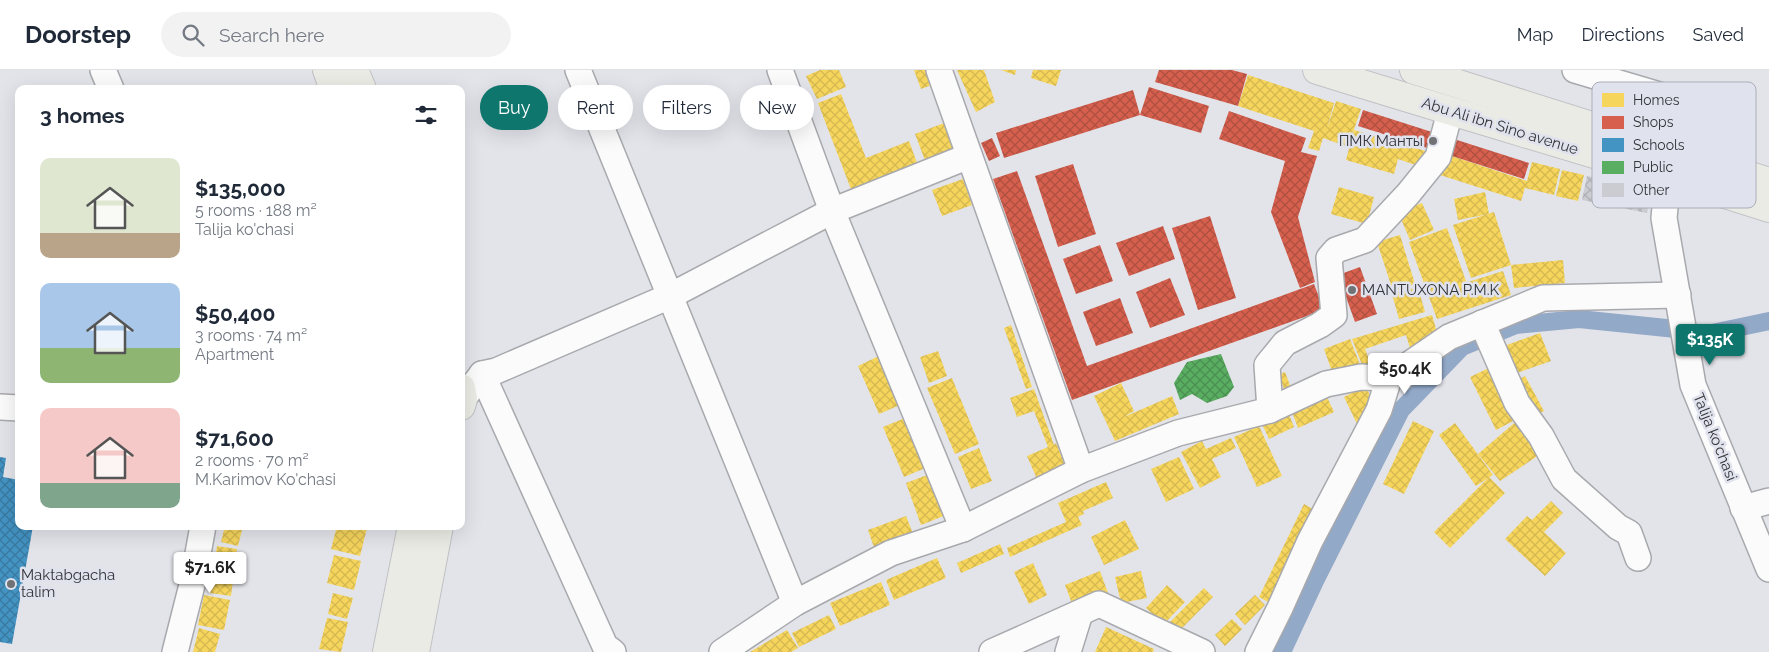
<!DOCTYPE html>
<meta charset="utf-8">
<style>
:root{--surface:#fff;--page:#f2f2f3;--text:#1f2937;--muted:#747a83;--line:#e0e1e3;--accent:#0f766e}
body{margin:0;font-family:Raleway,sans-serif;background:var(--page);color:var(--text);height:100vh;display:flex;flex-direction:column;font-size:19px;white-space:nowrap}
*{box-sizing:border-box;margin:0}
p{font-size:16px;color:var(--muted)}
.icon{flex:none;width:28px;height:28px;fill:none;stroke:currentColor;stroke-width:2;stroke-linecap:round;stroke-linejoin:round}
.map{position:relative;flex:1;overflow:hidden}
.sheet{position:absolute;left:15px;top:15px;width:450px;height:445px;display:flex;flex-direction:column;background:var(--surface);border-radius:10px;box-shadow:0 5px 20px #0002}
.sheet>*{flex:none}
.top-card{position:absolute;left:480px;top:15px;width:475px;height:45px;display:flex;gap:10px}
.price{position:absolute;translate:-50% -42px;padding:0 11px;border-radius:5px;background:#fff;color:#222;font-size:16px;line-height:32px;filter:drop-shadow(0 1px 2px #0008)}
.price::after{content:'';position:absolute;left:50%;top:30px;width:15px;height:11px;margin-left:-8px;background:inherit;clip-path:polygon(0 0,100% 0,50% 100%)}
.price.selected{background:var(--accent);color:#fff}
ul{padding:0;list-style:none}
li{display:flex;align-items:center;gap:15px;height:125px;padding:0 25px}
li span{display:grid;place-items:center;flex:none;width:140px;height:100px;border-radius:10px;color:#555}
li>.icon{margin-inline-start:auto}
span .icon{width:60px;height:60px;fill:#fffc;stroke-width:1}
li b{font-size:21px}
h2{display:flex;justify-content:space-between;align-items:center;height:60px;padding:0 25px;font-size:21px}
.pill{padding:0 18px;border-radius:22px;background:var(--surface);box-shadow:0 5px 20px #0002;font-size:18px;line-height:45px}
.pill.selected{background:var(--accent);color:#fff}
header{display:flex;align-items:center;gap:30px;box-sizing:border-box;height:70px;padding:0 25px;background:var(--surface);border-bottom:1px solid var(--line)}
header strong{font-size:24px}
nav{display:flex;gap:28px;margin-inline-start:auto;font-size:18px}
.search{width:350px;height:45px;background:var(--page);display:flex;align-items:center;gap:12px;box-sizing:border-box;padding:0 18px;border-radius:28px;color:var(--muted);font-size:19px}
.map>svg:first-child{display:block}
.homes{fill:url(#homes-cross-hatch)}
.shops{fill:url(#shops-cross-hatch)}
.schools{fill:url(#schools-cross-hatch)}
.public{fill:url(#public-cross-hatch)}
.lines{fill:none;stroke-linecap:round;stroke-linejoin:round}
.canal{stroke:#93a9c8;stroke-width:18}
.building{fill:url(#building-cross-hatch)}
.minor-casing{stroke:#a8a9ad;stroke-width:28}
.major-casing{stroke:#c0c1c5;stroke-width:30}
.minor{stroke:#fbfbfc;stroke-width:25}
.major{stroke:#eaebe4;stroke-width:28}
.poi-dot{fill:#717276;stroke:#e0e2ed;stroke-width:2}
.labels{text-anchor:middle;stroke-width:5;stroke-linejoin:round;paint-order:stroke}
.street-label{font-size:15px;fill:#333438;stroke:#e0e2ed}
.poi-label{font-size:15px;fill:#333438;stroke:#e0e2ed;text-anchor:start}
.key{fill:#e0e2ed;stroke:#acaeb7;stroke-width:1}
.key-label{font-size:14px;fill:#333438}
</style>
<header>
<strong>Doorstep</strong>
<div class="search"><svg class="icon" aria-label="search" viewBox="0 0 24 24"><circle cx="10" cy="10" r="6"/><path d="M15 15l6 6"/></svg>Search here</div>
<nav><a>Map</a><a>Directions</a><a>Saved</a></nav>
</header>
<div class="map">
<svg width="1769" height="582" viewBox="0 0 1769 582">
<defs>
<pattern id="homes-cross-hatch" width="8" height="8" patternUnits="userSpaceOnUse" patternTransform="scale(1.25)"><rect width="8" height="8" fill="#f6d55c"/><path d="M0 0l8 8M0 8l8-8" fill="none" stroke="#d3b751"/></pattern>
<pattern id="shops-cross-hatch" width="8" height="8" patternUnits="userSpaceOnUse" patternTransform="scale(1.25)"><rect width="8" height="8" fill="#d6604d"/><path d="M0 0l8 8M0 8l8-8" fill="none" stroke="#ae5041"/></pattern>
<pattern id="schools-cross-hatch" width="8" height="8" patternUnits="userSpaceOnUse" patternTransform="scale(1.25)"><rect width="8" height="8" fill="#4393c3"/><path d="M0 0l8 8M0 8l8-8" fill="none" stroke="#39799f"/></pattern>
<pattern id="public-cross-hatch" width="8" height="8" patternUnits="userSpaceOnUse" patternTransform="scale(1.25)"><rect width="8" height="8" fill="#5aae61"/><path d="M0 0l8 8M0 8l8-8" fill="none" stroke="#4b8e51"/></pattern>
<pattern id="building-cross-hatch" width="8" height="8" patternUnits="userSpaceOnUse" patternTransform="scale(1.25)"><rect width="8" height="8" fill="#cbccd1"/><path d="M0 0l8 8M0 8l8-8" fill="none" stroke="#afb0b4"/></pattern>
</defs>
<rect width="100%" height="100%" fill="#e3e4ea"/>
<g class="homes">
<polygon points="820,0 839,0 846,17 817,29 806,6"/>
<polygon points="914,0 936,0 940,12 921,19"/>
<polygon points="957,0 984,0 995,32 976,42"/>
<polygon points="1001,0 1016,0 1015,5"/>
<polygon points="1033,0 1061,0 1056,16 1031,8"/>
<polygon points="1248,5 1334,33 1327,59 1336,31 1361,39 1348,77 1323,68 1319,81 1308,78 1314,61 1238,36"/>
<polygon points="841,24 866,88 909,71 920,101 854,127 818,33"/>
<polygon points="952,50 963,78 926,93 915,64"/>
<polygon points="1354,60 1429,82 1424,98 1398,89 1394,104 1346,90"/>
<polygon points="1443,83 1527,111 1532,92 1560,99 1554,125 1525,118 1521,131 1437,104"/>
<polygon points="1562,100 1584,105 1578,131 1556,126"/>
<polygon points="963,109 972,135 942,146 932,120"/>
<polygon points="1339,117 1374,127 1367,154 1331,144"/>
<polygon points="1485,122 1489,144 1458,150 1454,129"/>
<polygon points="1422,133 1434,160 1410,170 1398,142"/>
<polygon points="1494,142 1511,195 1471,208 1453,155"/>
<polygon points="1447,158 1471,225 1468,212 1503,201 1511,225 1437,249 1409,172"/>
<polygon points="1400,165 1415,214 1393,221 1377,172"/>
<polygon points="1563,190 1565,213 1514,218 1511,195"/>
<polygon points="1418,217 1425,242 1399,249 1392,224"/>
<polygon points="1432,245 1439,269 1410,278 1406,265 1365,279 1372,297 1364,300 1352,269"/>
<polygon points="1011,255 1032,317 1026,319 1004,258"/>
<polygon points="1540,263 1551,291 1514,304 1504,276"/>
<polygon points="1350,269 1361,297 1334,307 1324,279"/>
<polygon points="938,281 947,306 929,313 920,287"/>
<polygon points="885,283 907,332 879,344 858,296"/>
<polygon points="1493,296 1519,348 1496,360 1470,307"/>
<polygon points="1285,302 1291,318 1285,321 1278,305"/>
<polygon points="1525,306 1544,341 1535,346 1516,311"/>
<polygon points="952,308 979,374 955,384 927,318"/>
<polygon points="1121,313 1134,341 1124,347 1172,326 1179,344 1115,371 1094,326"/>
<polygon points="1366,316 1376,340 1359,358 1344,327"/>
<polygon points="1034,319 1054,375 1056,373 1067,399 1038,411 1027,386 1048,377 1034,341 1017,347 1010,328"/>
<polygon points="1327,327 1334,342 1298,358 1292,342"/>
<polygon points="1288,342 1294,357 1269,369 1262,354"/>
<polygon points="910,346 930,396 904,407 883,357"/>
<polygon points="1519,349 1539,385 1500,411 1478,384"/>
<polygon points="1413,351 1434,361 1404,424 1383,414"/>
<polygon points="1455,353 1493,405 1476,416 1439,365"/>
<polygon points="1259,356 1282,406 1257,417 1234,367"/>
<polygon points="1231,368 1236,378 1212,389 1221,407 1200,418 1181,382 1202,371 1206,379"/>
<polygon points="979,378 992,411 971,419 958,387"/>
<polygon points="1179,387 1194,419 1166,432 1151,399"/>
<polygon points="930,404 946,445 921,455 906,413"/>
<polygon points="1489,407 1505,423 1450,478 1434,462"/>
<polygon points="1106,412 1113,428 1083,441 1084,444 1078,447 1082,455 1010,487 1007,478 1066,452 1058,433"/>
<polygon points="1551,431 1563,443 1544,462 1566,483 1545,506 1505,469 1527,446 1532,450"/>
<polygon points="1304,434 1313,439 1268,532 1259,527"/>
<polygon points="906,446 914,466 875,480 868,460"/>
<polygon points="1125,450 1139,479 1104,495 1091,467"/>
<polygon points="225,456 243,456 238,476 221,472"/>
<polygon points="337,456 367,458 360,486 331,479"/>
<polygon points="1000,474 1004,484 961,503 957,493"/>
<polygon points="217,476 237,479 231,526 210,523"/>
<polygon points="334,485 361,491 354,520 327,513"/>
<polygon points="937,488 946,508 894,530 886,510"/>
<polygon points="1033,493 1047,525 1029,534 1014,502"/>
<polygon points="1100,501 1108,523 1073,536 1065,515"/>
<polygon points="1141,501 1147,528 1121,533 1115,507"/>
<polygon points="881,512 890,535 840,556 830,533"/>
<polygon points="1167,515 1185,532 1164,554 1146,538"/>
<polygon points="1204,518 1213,527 1178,562 1169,553"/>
<polygon points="333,523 353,528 347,549 328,544"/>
<polygon points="204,525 230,530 224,560 198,555"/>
<polygon points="1255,525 1265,535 1245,555 1235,544"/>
<polygon points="829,545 836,559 799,577 792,563"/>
<polygon points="327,548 348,552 341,582 319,579"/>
<polygon points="1232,549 1242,559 1225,576 1215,565"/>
<polygon points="1106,557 1154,579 1153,582 1095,582"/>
<polygon points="199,558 220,564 215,582 193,582"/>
<polygon points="787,560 798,578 791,582 750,582"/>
</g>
<g class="shops">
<polygon points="1159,0 1232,0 1247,4 1238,36 1155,12"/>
<polygon points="1149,17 1209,36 1201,63 1140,45"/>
<polygon points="1133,20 1140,45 1004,88 996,63"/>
<polygon points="1363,40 1529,93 1524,109 1358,56"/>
<polygon points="1229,41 1306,68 1301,82 1317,86 1298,147 1315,212 1300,218 1271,142 1285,91 1219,69"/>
<polygon points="992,68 1000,86 989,91 981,73"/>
<polygon points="1073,94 1096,164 1058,177 1035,106"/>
<polygon points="1017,101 1087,296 1314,214 1324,240 1072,330 993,109"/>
<polygon points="1210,146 1236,228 1198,240 1172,158"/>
<polygon points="1163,156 1175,189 1129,206 1116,173"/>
<polygon points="1100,175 1113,211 1076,224 1063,189"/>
<polygon points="1360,197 1377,244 1355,252 1338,205"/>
<polygon points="1170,208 1185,245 1150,258 1136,222"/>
<polygon points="1120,228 1133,263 1096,276 1083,242"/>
</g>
<polygon class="schools" points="0,387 6,388 3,407 19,410 19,456 33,456 12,574 0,572"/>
<polygon class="public" points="1221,284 1234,317 1227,326 1207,333 1192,324 1180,330 1174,313 1187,292"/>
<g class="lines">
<g class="canal">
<polyline points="1712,263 1769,251"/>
<polyline points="1282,582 1315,511 1401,340 1462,277 1516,255 1579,249 1676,259"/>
</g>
</g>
<polygon class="building" points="1587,106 1651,119 1647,143 1582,130"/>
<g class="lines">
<defs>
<g id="minor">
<polyline points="103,0 111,19"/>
<polyline points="578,0 795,533"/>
<polyline points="780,0 832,141 963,459"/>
<polyline points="939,0 1081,400"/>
<polyline points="1575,0 1720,43"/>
<polyline points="1674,87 1668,106 1664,148 1693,315 1769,499"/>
<polyline points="1482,253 1517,333 1541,366 1564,409 1618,457 1629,463 1638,488"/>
<polyline points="482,304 605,576 613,582"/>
<polyline points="463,329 482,304 496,301 670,226 832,141 969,86"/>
<polyline points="0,337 19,338"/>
<polyline points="1270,340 1267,295 1285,273 1320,255 1334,245 1329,188 1336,180 1365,170 1408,124 1438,87 1450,42"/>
<polyline points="1743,438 1769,431"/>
<polyline points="175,582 193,511 203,456"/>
<polyline points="722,582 795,533 891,483 963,459 1081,400 1178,363 1270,340 1326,314 1361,307 1389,308"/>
<polyline points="992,582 1099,534 1202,582"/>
<polyline points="1068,582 1080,543"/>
<polyline points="1258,582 1280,538 1310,471 1379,340 1389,308 1449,267 1543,228 1678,225"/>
</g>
<g id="major">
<polyline points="327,0 334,19"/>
<polyline points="354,0 362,19"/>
<path d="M 1317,0 C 1467,47 1619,90 1769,138"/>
<polyline points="1414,0 1769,112"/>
<polyline points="461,318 463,329 461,336"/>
<polyline points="387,582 412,456"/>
<polyline points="415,582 439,456"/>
</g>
</defs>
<use href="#minor" class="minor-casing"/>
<use href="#major" class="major-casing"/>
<use href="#minor" class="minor"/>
<use href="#major" class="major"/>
</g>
<g class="poi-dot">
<circle cx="1433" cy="71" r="5"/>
<circle cx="1352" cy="220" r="5"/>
<circle cx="11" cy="514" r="5"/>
</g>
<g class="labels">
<g class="street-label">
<text transform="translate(1500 56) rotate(17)" y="5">Abu Ali ibn Sino avenue</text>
<text transform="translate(1715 367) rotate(68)" y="5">Talija ko'chasi</text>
</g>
<g class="poi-label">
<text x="1423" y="76" text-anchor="end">ПМК Манты</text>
<text x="1362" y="225">MANTUXONA P.M.K</text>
<text x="21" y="510">Maktabgacha<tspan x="21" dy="17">talim</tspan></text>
</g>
</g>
<rect x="1592" y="12" width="164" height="126" rx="8" class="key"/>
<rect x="1602" y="23" width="22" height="14" fill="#f6d55c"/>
<rect x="1602" y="46" width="22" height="13" fill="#d6604d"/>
<rect x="1602" y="68" width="22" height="14" fill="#4393c3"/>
<rect x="1602" y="91" width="22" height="13" fill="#5aae61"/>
<rect x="1602" y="113" width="22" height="14" fill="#cbccd1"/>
<g class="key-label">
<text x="1633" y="35">Homes</text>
<text x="1633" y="57">Shops</text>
<text x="1633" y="80">Schools</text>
<text x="1633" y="102">Public</text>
<text x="1633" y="125">Other</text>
</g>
</svg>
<b class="price selected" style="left:1710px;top:296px">$135K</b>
<b class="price" style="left:1405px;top:325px">$50.4K</b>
<b class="price" style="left:210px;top:524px">$71.6K</b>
<div class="top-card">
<a class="pill selected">Buy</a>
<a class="pill">Rent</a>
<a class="pill">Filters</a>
<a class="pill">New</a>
</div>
<section class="sheet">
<h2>3 homes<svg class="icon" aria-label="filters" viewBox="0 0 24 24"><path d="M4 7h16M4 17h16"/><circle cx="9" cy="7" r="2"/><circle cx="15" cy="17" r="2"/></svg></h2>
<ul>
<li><span style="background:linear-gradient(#dfe7d0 75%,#b9a48a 0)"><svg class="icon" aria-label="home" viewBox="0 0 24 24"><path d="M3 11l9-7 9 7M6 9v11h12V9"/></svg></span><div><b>$135,000</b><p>5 rooms · 188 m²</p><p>Talija ko'chasi</p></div></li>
<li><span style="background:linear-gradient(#a9c7e8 65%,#8fb573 0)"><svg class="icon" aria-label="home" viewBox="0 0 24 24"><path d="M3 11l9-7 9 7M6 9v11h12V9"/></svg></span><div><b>$50,400</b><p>3 rooms · 74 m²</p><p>Apartment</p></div></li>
<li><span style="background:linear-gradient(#f6c9c9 75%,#7fa58c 0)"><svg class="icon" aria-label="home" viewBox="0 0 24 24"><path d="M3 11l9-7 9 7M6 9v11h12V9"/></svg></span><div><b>$71,600</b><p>2 rooms · 70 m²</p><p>M.Karimov Ko'chasi</p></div></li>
</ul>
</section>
</div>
